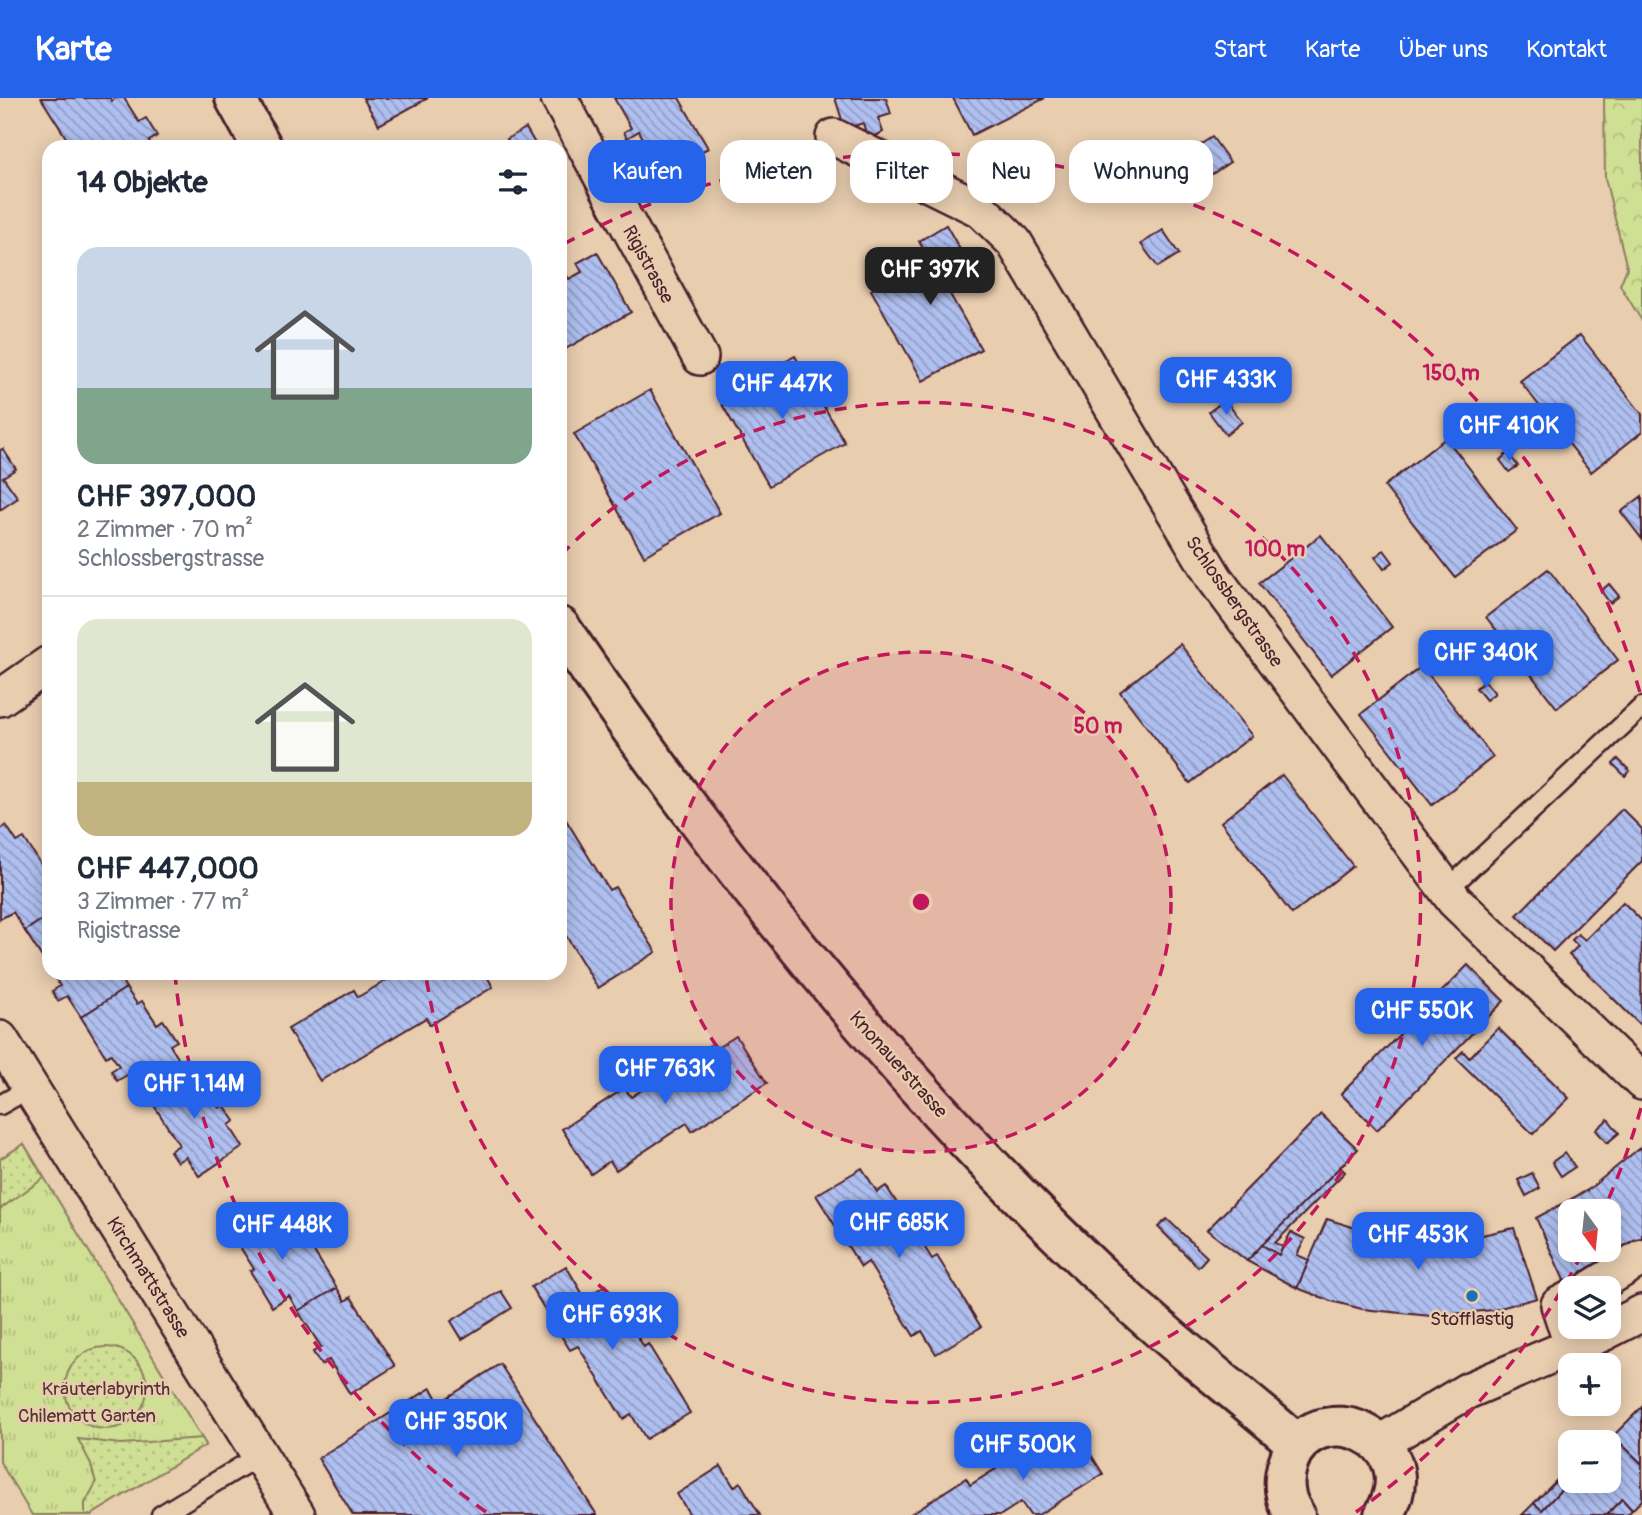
<!DOCTYPE html>
<html lang="de">
<meta charset="utf-8">
<style>
:root{--surface:#fff;--page:#f2f2f3;--text:#1f2937;--muted:#747a83;--line:#e0e1e3;--accent:#2563eb}
body{margin:0;font-family:Pangolin,sans-serif;background:var(--page);color:var(--text);height:100vh;display:flex;flex-direction:column;font-size:26px;white-space:nowrap}
*{box-sizing:border-box;margin:0}
p{font-size:23px;color:var(--muted)}
.icon{flex:none;width:38px;height:38px;fill:none;stroke:currentColor;stroke-width:2;stroke-linecap:round;stroke-linejoin:round}
.map{position:relative;flex:1;overflow:hidden}
.side{position:absolute;left:42px;top:42px;width:525px;height:840px;display:flex;flex-direction:column;background:var(--surface);border-radius:21px;box-shadow:0 4px 18px #0003}
.side>*{flex:none}
.hud{position:absolute;left:588px;top:42px;width:665px;height:63px;display:flex;gap:14px}
.needle{width:46px;rotate:165deg}
.tools{position:absolute;left:1558px;top:1101px;display:grid;gap:14px}
.tools a{display:grid;place-items:center;width:63px;height:63px;border-radius:14px;background:var(--surface);box-shadow:0 4px 18px #0003;font-size:35px}
.price{position:absolute;translate:-50% -60px;padding:0 16px;border-radius:14px;background:var(--accent);color:#fff;font-size:23px;line-height:46px;filter:drop-shadow(0 2px 4px #0008)}
.price::after{content:'';position:absolute;left:50%;top:42px;width:21px;height:16px;margin-left:-10px;background:inherit;clip-path:polygon(0 0,100% 0,50% 100%)}
.price.current{background:#222;color:#fff}
ul{padding:0;list-style:none}
li{display:grid;align-content:center;gap:14px;height:371px;padding:0 35px}
li+li{border-top:2px solid var(--line)}
li span{display:grid;place-items:center;height:217px;border-radius:21px;color:#555}
li>.icon{margin-inline-start:auto}
span .icon{width:126px;height:126px;fill:#fffc;stroke-width:1}
li b{font-size:30px}
h2{display:flex;justify-content:space-between;align-items:center;height:84px;padding:0 35px;font-size:30px}
.tag{padding:0 24px;border-radius:21px;background:var(--surface);box-shadow:0 4px 18px #0003;font-size:24px;line-height:63px}
.tag.current{background:var(--accent);color:#fff}
header{display:flex;align-items:center;gap:42px;box-sizing:border-box;height:98px;padding:0 35px;background:var(--accent);color:#fff}
header strong{font-size:33px}
nav{display:flex;gap:38px;margin-inline-start:auto;font-size:24px}
.map>svg:first-child{display:block}
.forest{fill:url(#forest-crowns);stroke:#8c7f5f;stroke-width:2}
.park{fill:url(#park-tufts);stroke:#8c7f5f;stroke-width:2}
.garden{fill:url(#garden-dots);stroke:#8c7f5f;stroke-width:2}
.building{fill:url(#building-back-hatch);stroke:#4a1f2b;stroke-width:2;fill-rule:evenodd}
.lines{fill:none;stroke-linecap:round;stroke-linejoin:round}
.service-casing{stroke:#4a1f2b;stroke-width:23}
.minor-casing{stroke:#4a1f2b;stroke-width:40}
.tertiary-casing{stroke:#4a1f2b;stroke-width:44}
.service{stroke:#e8cdaf;stroke-width:18}
.minor{stroke:#e8cdaf;stroke-width:35}
.tertiary{stroke:#e8cdaf;stroke-width:38}
.ring{fill:none;stroke:#c2185b;stroke-width:3.5;stroke-dasharray:12 9}
.poi-dot{fill:#1f6fb2;stroke:#e8cdaf;stroke-width:2.5}
.labels{text-anchor:middle;stroke-width:5;stroke-linejoin:round;paint-order:stroke}
.street-label{font-size:19px;fill:#4a1f2b;stroke:#e8cdaf}
.poi-label{font-size:19px;fill:#4a1f2b;stroke:#e8cdaf}
.park-label{font-size:19px;fill:#573235;stroke:#e8cdaf}
.centre{fill:#c2185b;stroke:#e8cdaf;stroke-width:3.5}
.ring-label{font-size:21px;text-anchor:middle;font-weight:bold;fill:#c2185b;stroke:#e8cdaf;stroke-width:5;stroke-linejoin:round;paint-order:stroke}
</style>
<header>
<strong>Karte</strong>
<nav><a>Start</a><a>Karte</a><a>Über uns</a><a>Kontakt</a></nav>
</header>
<div class="map">
<svg width="1642" height="1417" viewBox="0 0 1642 1417">
<defs>
<pattern id="forest-crowns" width="20" height="18" patternUnits="userSpaceOnUse" patternTransform="scale(1.75)"><rect width="20" height="18" fill="#cfdf93"/><path d="M2 6a3 3 0 1 1 6 0M12 15a3 3 0 1 1 6 0" fill="none" stroke="#b3bf7f"/></pattern>
<pattern id="park-tufts" width="24" height="20" patternUnits="userSpaceOnUse" patternTransform="scale(1.75)"><rect width="24" height="20" fill="#cfdf93"/><path d="M3 7l-1-3M5 7V3M7 7l1-3M15 17l-1-3M17 17v-4M19 17l1-3" fill="none" stroke="#b3bf7f"/></pattern>
<pattern id="garden-dots" width="8" height="8" patternUnits="userSpaceOnUse" patternTransform="scale(1.75)"><rect width="8" height="8" fill="#cfdf93"/><path d="M2 2h.1M6 6h.1" fill="none" stroke="#b3bf7f" stroke-width="1.8" stroke-linecap="round"/></pattern>
<pattern id="building-back-hatch" width="6" height="6" patternUnits="userSpaceOnUse" patternTransform="scale(1.75)"><rect width="6" height="6" fill="#afc0f0"/><path d="M-1 5l2 2M0 0l6 6M5-1l2 2" fill="none" stroke="#909bc3"/></pattern>
</defs>
<rect width="100%" height="100%" fill="#e8cdaf"/>
<filter id="ink" filterUnits="userSpaceOnUse"><feTurbulence type="fractalNoise" baseFrequency=".0143" numOctaves="2"/><feDisplacementMap in="SourceGraphic" scale="14" xChannelSelector="R" yChannelSelector="G"/><feConvolveMatrix kernelMatrix="1 2 1 2 8 2 1 2 1" color-interpolation-filters="sRGB"/></filter>
<g filter="url(#ink)">
<polygon class="forest" points="1604,0 1642,0 1642,223 1620,187 1627,170 1605,80"/>
<polygon class="park" points="24,1046 206,1347 91,1417 32,1417 0,1364 0,1061"/>
<g class="garden">
<polygon points="24,1046 44,1080 0,1111 0,1061"/>
<circle cx="106" cy="1290" r="41"/>
<polygon points="202,1340 206,1347 91,1417 85,1417 85,1405 96,1385 90,1364 78,1341 121,1346"/>
</g>
<g class="building">
<polygon points="41,0 110,0 112,3 116,0 124,0 139,24 146,20 157,38 149,43 153,49 72,49"/>
<polygon points="363,0 428,0 379,27"/>
<polygon points="614,0 679,0 708,50 658,77 648,59 640,63 637,58 649,51 639,33 627,40 624,34 631,30"/>
<polygon points="835,0 886,0 891,16 878,20 883,34 870,41 867,39 863,25 845,31"/>
<polygon points="953,0 1045,0 972,37"/>
<polygon points="526,30 537,49 512,49 507,41"/>
<polygon points="1212,39 1230,64 1212,76 1195,50"/>
<polygon points="946,127 974,176 947,191 981,251 923,283 871,192 928,160 919,143"/>
<polygon points="1163,132 1179,156 1158,169 1141,146"/>
<polygon points="597,154 631,214 560,254 560,175 564,173 569,181 582,174 577,165"/>
<polygon points="1580,237 1642,316 1642,334 1591,374 1520,283"/>
<polygon points="795,258 845,345 769,388 719,301"/>
<polygon points="650,292 720,415 644,458 574,336"/>
<polygon points="1225,302 1242,324 1226,337 1209,314"/>
<polygon points="1446,340 1517,432 1455,479 1384,388"/>
<polygon points="3,351 16,371 3,379 18,400 0,412 0,352"/>
<polygon points="1508,355 1518,368 1509,374 1500,362"/>
<polygon points="1642,398 1642,441 1621,414"/>
<polygon points="1321,437 1392,529 1331,577 1259,485"/>
<polygon points="1384,452 1393,464 1384,471 1375,459"/>
<polygon points="1548,471 1618,562 1557,610 1486,519"/>
<polygon points="1609,486 1619,498 1610,505 1601,493"/>
<polygon points="1180,546 1252,638 1190,685 1120,594"/>
<polygon points="1422,568 1493,659 1432,707 1361,616"/>
<polygon points="1485,583 1495,595 1486,602 1476,590"/>
<polygon points="1618,661 1630,673 1625,678 1613,666"/>
<polygon points="1282,677 1353,768 1292,816 1221,724"/>
<polygon points="1622,711 1642,731 1642,763 1553,853 1517,817"/>
<polygon points="560,712 609,792 615,789 656,854 598,890 560,828"/>
<polygon points="6,727 17,744 24,740 49,779 49,817 25,833 13,814 0,821 0,732"/>
<polygon points="1623,804 1642,823 1641,928 1569,857 1578,848 1572,842 1578,836 1585,842"/>
<polygon points="49,817 49,870 25,833"/>
<polygon points="1468,867 1504,903 1377,1032 1341,996"/>
<polygon points="52,875 117,875 126,890 81,919 67,898 58,903 52,893 60,888"/>
<polygon points="399,875 485,875 493,889 430,927 426,920 320,983 288,931 354,892 358,899"/>
<polygon points="126,890 137,906 142,903 157,926 163,922 177,943 170,947 183,968 145,993 132,974 117,983 111,973 119,968 111,956 106,959 81,919"/>
<polygon points="1498,930 1569,1000 1533,1036 1456,960 1463,953 1469,960"/>
<polygon points="736,938 767,985 692,1033 687,1025 616,1072 610,1063 591,1076 562,1031 625,990 631,999 710,947 714,952"/>
<polygon points="183,968 195,986 200,982 219,1010 224,1007 235,1023 229,1027 243,1049 199,1078 186,1059 177,1064 170,1053 179,1047 145,993"/>
<polygon points="1321,1016 1358,1051 1247,1163 1207,1132"/>
<polygon points="1608,1021 1619,1035 1607,1045 1596,1032"/>
<path d="M 1642,1048 L 1642,1146 L 1601,1172 L 1567,1189 L 1536,1120 L 1588,1092 ZM 1570,1113 L 1608,1113 L 1608,1152 L 1570,1152 Z"/>
<polygon points="1565,1055 1575,1069 1561,1078 1552,1064"/>
<polygon points="1340,1069 1345,1074 1275,1145 1283,1149 1279,1157 1262,1147"/>
<polygon points="862,1070 877,1094 886,1088 932,1161 937,1158 981,1229 936,1256 922,1233 914,1238 868,1164 861,1169 816,1097"/>
<polygon points="1532,1075 1540,1090 1526,1098 1518,1082"/>
<polygon points="269,1108 295,1148 306,1141 337,1190 298,1213 289,1198 272,1209 250,1173 254,1171 230,1133"/>
<polygon points="1167,1121 1207,1159 1198,1169 1158,1129"/>
<polygon points="1327,1121 1378,1137 1430,1143 1482,1137 1514,1130 1537,1200 1493,1212 1431,1218 1362,1211 1331,1203 1297,1190"/>
<polygon points="1291,1134 1305,1141 1297,1157 1309,1162 1297,1190 1247,1163 1262,1147 1279,1157"/>
<polygon points="566,1168 585,1200 606,1187 644,1249 648,1246 690,1315 646,1341 631,1316 623,1321 578,1248 570,1252 531,1189"/>
<polygon points="337,1190 345,1203 351,1199 395,1268 350,1296 329,1262 321,1267 313,1254 321,1249 298,1213"/>
<polygon points="501,1193 512,1210 462,1241 451,1223"/>
<polygon points="500,1266 597,1417 353,1417 318,1360 431,1290 439,1305"/>
<polygon points="1642,1309 1642,1366 1613,1338"/>
<polygon points="1076,1333 1103,1376 1038,1417 1030,1417 1021,1404 1001,1417 909,1417 966,1380 970,1387 1050,1337 1055,1345"/>
<polygon points="1613,1338 1642,1366 1642,1402 1632,1412 1622,1401 1606,1417 1522,1417 1534,1405 1542,1412 1570,1382 1608,1382 1608,1344"/>
<polygon points="721,1368 734,1389 740,1384 760,1417 690,1417 677,1396"/>
<polygon points="1570,1369 1570,1382 1542,1412 1534,1405"/>
<polygon points="1622,1401 1632,1412 1627,1417 1606,1417"/>
</g>
<g class="lines">
<defs>
<g id="service">
<polyline points="1447,792 1642,609"/>
<polyline points="0,1007 30,990"/>
<polyline points="161,1417 260,1357"/>
</g>
<g id="minor">
<polyline points="559,0 700,259"/>
<polyline points="834,39 980,111 1014,144 1215,481 1455,803 1642,984"/>
<polyline points="0,600 49,566"/>
<polyline points="0,941 297,1417"/>
<polyline points="1592,1190 1642,1159"/>
<polyline points="1570,1201 1559,1207 1573,1249"/>
<polyline points="1380,1345 1467,1293 1603,1235 1642,1215"/>
</g>
<g id="tertiary">
<polyline points="235,0 262,49"/>
<path d="M 560,529 C 722,767 905,995 1116,1192 C 1174,1247 1238,1294 1298,1347"/>
<path d="M 1295,1417 C 1284,1402 1282,1383 1288,1365 C 1312,1292 1431,1339 1384,1417"/>
</g>
</defs>
<use href="#service" class="service-casing"/>
<use href="#minor" class="minor-casing"/>
<use href="#tertiary" class="tertiary-casing"/>
<use href="#service" class="service"/>
<use href="#minor" class="minor"/>
<use href="#tertiary" class="tertiary"/>
</g>
</g>
<circle cx="921" cy="804" r="250" fill="#c2185b" fill-opacity=".12"/>
<g class="ring">
<circle cx="921" cy="804" r="250"/>
<path d="M561 457A500 500 0 1 1 426 878"/>
<path d="M1641 1010A749 749 0 0 1 1605 1109M1582 1156A749 749 0 0 1 1356 1414M486 1414A749 749 0 0 1 175 876M564 146A749 749 0 0 1 1641 598"/>
</g>
<circle class="poi-dot" cx="1472" cy="1198" r="7"/>
<g class="labels">
<g class="street-label">
<text transform="translate(649 166) rotate(61)" y="7">Rigistrasse</text>
<text transform="translate(1235 503) rotate(55)" y="7">Schlossbergstrasse</text>
<text transform="translate(899 966) rotate(48)" y="7">Knonauerstrasse</text>
<text transform="translate(149 1179) rotate(58)" y="7">Kirchmattstrasse</text>
</g>
<g class="poi-label">
<text x="1472" y="1227">Stofflastig</text>
</g>
<g class="park-label">
<text x="106" y="1297">Kräuterlabyrinth</text>
<text x="87" y="1324">Chilematt Garten</text>
</g>
</g>
<circle cx="921" cy="804" r="10" class="centre"/>
<g class="ring-label">
<text x="1451" y="282">150 m</text>
<text x="1275" y="458">100 m</text>
<text x="1098" y="635">50 m</text>
</g>
</svg>
<div class="tools">
<a><svg class="needle" viewBox="-14 -14 28 28"><path d="M0-13l5 13h-10z" fill="#e53935"/><path d="M0 13l5-13h-10z" fill="#747a83"/></svg></a>
<a><svg class="icon" aria-label="layers" viewBox="0 0 24 24"><path d="M12 4l9 5-9 5-9-5zM3 14l9 5 9-5"/></svg></a>
<a>+</a>
<a>−</a>
</div>
<b class="price current" style="left:930px;top:209px">CHF 397K</b>
<b class="price" style="left:1226px;top:319px">CHF 433K</b>
<b class="price" style="left:782px;top:323px">CHF 447K</b>
<b class="price" style="left:1509px;top:365px">CHF 410K</b>
<b class="price" style="left:1486px;top:592px">CHF 340K</b>
<b class="price" style="left:1422px;top:950px">CHF 550K</b>
<b class="price" style="left:665px;top:1008px">CHF 763K</b>
<b class="price" style="left:194px;top:1023px">CHF 1.14M</b>
<b class="price" style="left:899px;top:1162px">CHF 685K</b>
<b class="price" style="left:282px;top:1164px">CHF 448K</b>
<b class="price" style="left:1418px;top:1174px">CHF 453K</b>
<b class="price" style="left:612px;top:1254px">CHF 693K</b>
<b class="price" style="left:456px;top:1361px">CHF 350K</b>
<b class="price" style="left:1023px;top:1384px">CHF 500K</b>
<div class="hud">
<a class="tag current">Kaufen</a>
<a class="tag">Mieten</a>
<a class="tag">Filter</a>
<a class="tag">Neu</a>
<a class="tag">Wohnung</a>
</div>
<section class="side">
<h2>14 Objekte<svg class="icon" aria-label="filters" viewBox="0 0 24 24"><path d="M4 7h16M4 17h16"/><circle cx="9" cy="7" r="2"/><circle cx="15" cy="17" r="2"/></svg></h2>
<ul>
<li><span style="background:linear-gradient(#c9d6e8 65%,#7fa58c 0)"><svg class="icon" aria-label="home" viewBox="0 0 24 24"><path d="M3 11l9-7 9 7M6 9v11h12V9"/></svg></span><div><b>CHF 397,000</b><p>2 Zimmer · 70 m²</p><p>Schlossbergstrasse</p></div></li>
<li><span style="background:linear-gradient(#dfe7d0 75%,#c2b280 0)"><svg class="icon" aria-label="home" viewBox="0 0 24 24"><path d="M3 11l9-7 9 7M6 9v11h12V9"/></svg></span><div><b>CHF 447,000</b><p>3 Zimmer · 77 m²</p><p>Rigistrasse</p></div></li>
</ul>
</section>
</div>
